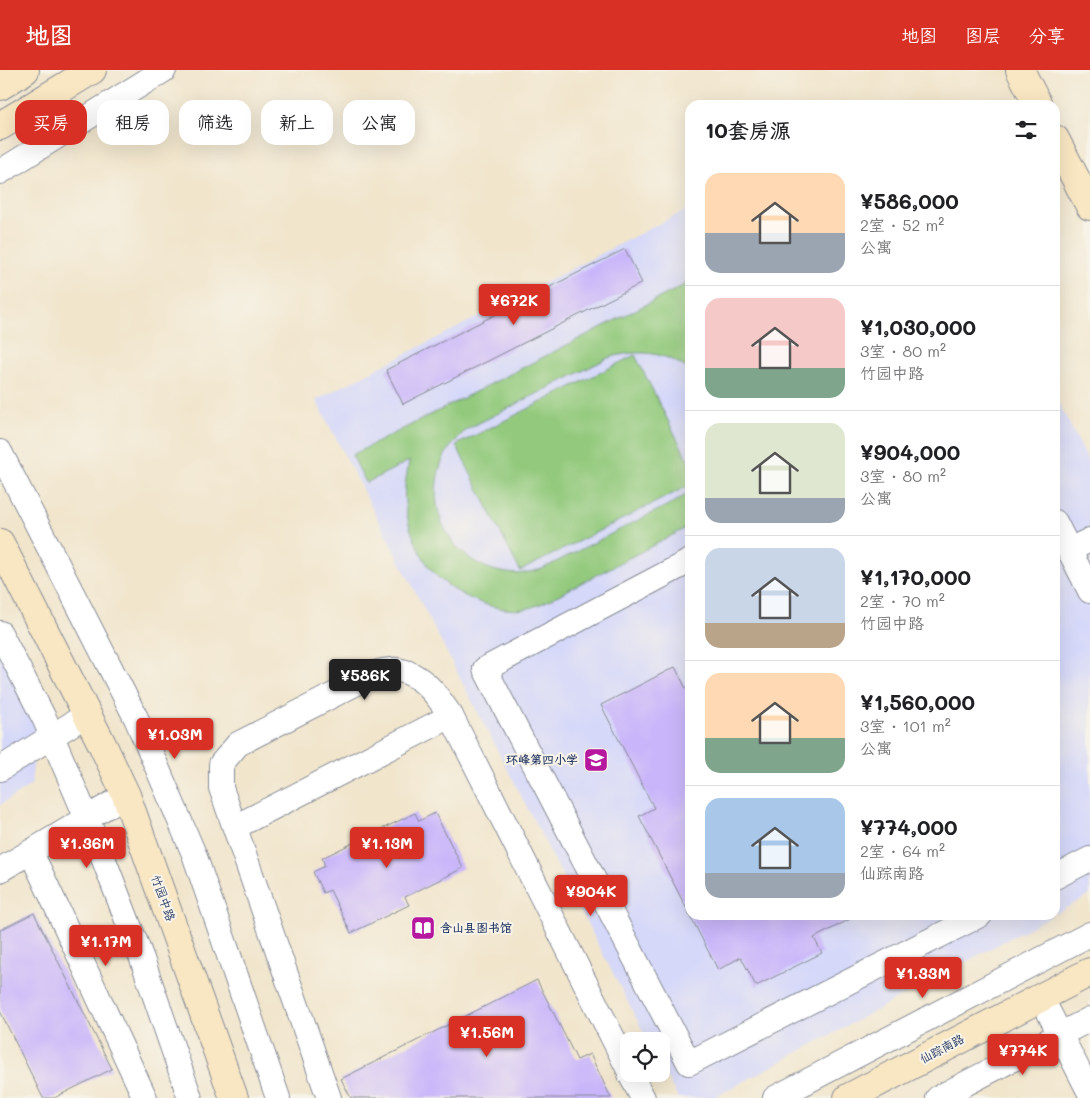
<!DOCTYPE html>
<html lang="zh">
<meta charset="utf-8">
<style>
:root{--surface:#fff;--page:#f2f2f2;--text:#202124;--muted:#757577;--line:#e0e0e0;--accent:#d93025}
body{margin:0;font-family:Mali,"LXGW WenKai TC",sans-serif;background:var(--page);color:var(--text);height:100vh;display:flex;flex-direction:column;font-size:19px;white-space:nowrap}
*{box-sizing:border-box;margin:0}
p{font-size:16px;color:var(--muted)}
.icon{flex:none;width:28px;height:28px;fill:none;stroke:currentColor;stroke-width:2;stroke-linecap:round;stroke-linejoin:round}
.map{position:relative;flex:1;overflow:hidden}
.panel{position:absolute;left:685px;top:30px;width:375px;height:820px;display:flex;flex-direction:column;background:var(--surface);border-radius:15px;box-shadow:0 5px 20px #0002}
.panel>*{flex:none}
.banner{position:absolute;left:15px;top:30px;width:475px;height:45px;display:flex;gap:10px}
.fabs{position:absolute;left:620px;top:962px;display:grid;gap:10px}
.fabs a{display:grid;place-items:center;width:50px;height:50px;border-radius:10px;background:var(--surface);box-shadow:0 5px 20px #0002;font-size:25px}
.price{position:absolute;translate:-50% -42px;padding:0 11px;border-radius:5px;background:var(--accent);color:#fff;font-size:16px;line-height:32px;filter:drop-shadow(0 1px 2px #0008)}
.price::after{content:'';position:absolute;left:50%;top:30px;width:15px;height:11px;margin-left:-8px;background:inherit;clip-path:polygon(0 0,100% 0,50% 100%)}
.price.active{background:#222;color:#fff}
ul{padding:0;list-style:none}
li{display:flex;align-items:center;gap:15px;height:125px;padding:0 20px}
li+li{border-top:1px solid var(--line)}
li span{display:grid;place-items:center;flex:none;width:140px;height:100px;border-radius:15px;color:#555}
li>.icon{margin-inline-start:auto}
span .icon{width:60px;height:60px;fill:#fffc;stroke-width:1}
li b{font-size:21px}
h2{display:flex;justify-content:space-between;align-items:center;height:60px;padding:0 20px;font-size:21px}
.tag{padding:0 18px;border-radius:15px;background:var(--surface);box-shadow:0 5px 20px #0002;font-size:18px;line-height:45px}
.tag.active{background:var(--accent);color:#fff}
header{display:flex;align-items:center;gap:30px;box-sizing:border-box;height:70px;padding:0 25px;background:var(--accent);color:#fff}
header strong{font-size:24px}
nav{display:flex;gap:28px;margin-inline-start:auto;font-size:18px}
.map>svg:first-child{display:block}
.built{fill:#d5d8f9}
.green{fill:#92c97c;stroke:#567c6d}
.building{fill:#c9b6fa}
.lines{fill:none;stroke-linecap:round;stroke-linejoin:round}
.street-casing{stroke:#868a95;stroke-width:26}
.secondary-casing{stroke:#868a95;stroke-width:30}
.street{stroke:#fff;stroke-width:24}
.secondary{stroke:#f9e7c3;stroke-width:28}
.labels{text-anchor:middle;stroke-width:4;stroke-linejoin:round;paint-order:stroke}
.poi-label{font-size:12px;font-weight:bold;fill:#1b2f5e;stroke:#f7f3e8;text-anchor:end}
.street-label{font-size:12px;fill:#1b2f5e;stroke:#f7f3e8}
</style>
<header>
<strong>地图</strong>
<nav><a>地图</a><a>图层</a><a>分享</a></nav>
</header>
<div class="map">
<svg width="1090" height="1028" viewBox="0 0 1090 1028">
<rect width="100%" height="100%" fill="#f7f3e8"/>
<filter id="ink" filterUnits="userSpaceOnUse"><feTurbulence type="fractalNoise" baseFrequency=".02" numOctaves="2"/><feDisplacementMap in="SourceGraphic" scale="10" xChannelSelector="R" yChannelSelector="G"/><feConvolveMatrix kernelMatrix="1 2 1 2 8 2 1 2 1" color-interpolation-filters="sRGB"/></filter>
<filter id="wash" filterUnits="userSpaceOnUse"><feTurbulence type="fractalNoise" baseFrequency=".0096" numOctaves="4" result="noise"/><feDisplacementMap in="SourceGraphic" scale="20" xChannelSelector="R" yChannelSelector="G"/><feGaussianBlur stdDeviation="1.12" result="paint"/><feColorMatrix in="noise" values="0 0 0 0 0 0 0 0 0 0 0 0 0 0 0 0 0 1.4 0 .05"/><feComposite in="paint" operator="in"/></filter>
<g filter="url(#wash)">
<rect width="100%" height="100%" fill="#f1e5cc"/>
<g class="built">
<polygon points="690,138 690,845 1053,845 713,1028 678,1028 661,996 661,971 648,971 316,330"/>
<polygon points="1055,326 1090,394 1090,825 1055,844"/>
<polygon points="0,572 38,647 31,715 0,735"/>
</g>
<g class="green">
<path d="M 690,212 L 690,301 C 665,281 638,279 608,288 L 467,359 C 459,367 451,375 445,385 C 420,437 451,496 508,503 C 520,505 531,502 542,499 L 678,430 L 690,422 L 690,456 L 543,533 C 537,535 531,538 525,539 C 494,544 447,522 429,497 C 417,479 407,455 405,433 C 403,419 407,405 409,391 L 366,413 L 352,385 Z"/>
<polygon points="635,285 690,394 690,415 520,501 456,375"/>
</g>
<g id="blocks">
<g class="building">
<polygon points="625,179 642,213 403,334 386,300"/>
<polygon points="675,597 690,626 690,845 858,845 814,868 822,883 756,916 741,887 718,900 639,746 654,738 601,635"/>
<polygon points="415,743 419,751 435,743 463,798 405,827 409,835 351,863 330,820 323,823 313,802 325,796 322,788"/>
<polygon points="34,843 112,999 54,1028 43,1028 0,941 0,860"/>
<polygon points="537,910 577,990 590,984 611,1028 351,1028 341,1009"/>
</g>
</g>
</g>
<g filter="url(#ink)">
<use href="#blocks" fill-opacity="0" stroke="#868a95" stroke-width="1"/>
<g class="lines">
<defs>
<g id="street">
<polyline points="0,102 164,0"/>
<polyline points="0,382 136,648 194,784 278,1028"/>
<polyline points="1055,452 1090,521"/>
<polyline points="1069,480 1090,470"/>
<polyline points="690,491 485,599 689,993 980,845"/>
<polyline points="0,563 45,650 99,777 142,889 190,1028"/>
<polyline points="0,699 86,645"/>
<polyline points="235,757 451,646"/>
<polyline points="31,782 145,1028"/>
<polyline points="0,800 126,725"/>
<polyline points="1055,807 1090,789"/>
<polyline points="1041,927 1090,1023"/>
<polyline points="630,1004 643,1028"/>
<path d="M 329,1028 L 221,718 L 221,694 L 238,674 L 378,602 C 384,601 392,599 398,600 C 423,604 438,627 451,646 L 629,1000"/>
<polyline points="775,1028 1090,864"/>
<polyline points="938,1028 1090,949"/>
</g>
<g id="secondary">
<polyline points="1020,0 1038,35"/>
<polyline points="0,16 25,0"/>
<polyline points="0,56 92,0"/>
<polyline points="1055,69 1090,136"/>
<polyline points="0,473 103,676 126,725 234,1028"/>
<polyline points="848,1028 1090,902"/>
</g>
</defs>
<use href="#street" class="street-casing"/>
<use href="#secondary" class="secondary-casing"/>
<use href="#street" class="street"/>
<use href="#secondary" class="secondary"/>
</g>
</g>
<defs>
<symbol id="school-square" viewBox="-11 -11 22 22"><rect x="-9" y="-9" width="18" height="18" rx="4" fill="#b5179e" stroke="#f7f3e8"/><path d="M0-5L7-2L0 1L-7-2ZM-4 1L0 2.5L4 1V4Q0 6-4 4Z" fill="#fff"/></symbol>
<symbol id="library-square" viewBox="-11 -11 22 22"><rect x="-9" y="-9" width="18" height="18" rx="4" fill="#b5179e" stroke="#f7f3e8"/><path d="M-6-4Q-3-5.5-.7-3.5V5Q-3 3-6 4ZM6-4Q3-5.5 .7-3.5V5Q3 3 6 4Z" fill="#fff"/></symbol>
</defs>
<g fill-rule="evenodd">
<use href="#school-square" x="582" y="676" width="28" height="28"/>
<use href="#library-square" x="409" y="844" width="28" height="28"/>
</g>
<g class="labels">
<g class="poi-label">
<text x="578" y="694">环峰第四小学</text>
<text x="440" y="862" text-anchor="start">含山县图书馆</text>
</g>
<g class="street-label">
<text transform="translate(163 828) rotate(70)" y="4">竹园中路</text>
<text transform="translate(942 979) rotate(-28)" y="4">仙踪南路</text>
</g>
</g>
</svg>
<div class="fabs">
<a><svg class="icon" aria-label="locate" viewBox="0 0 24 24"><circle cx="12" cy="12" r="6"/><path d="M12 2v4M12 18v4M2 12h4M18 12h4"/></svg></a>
</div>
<b class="price" style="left:514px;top:256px">¥672K</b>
<b class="price active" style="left:365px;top:631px">¥586K</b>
<b class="price" style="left:175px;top:690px">¥1.03M</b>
<b class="price" style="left:87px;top:799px">¥1.36M</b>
<b class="price" style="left:387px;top:799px">¥1.13M</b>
<b class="price" style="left:591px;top:847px">¥904K</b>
<b class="price" style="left:106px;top:897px">¥1.17M</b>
<b class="price" style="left:923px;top:929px">¥1.33M</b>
<b class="price" style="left:487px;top:988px">¥1.56M</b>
<b class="price" style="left:1023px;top:1006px">¥774K</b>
<div class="banner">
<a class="tag active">买房</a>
<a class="tag">租房</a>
<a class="tag">筛选</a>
<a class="tag">新上</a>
<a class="tag">公寓</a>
</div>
<section class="panel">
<h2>10套房源<svg class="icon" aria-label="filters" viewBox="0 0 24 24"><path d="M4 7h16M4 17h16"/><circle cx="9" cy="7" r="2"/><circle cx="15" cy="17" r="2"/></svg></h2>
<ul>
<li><span style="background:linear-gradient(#ffd9b3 60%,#9aa5b1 0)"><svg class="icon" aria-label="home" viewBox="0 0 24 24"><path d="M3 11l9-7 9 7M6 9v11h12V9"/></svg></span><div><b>¥586,000</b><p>2室 · 52 m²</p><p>公寓</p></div></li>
<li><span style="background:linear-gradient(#f6c9c9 70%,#7fa58c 0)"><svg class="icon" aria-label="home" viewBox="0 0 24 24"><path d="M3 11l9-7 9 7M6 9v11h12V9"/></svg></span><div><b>¥1,030,000</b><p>3室 · 80 m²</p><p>竹园中路</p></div></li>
<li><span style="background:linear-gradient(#dfe7d0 75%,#9aa5b1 0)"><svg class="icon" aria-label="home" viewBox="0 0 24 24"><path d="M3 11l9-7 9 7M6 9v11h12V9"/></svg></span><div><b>¥904,000</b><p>3室 · 80 m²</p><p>公寓</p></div></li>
<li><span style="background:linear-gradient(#c9d6e8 75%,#b9a48a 0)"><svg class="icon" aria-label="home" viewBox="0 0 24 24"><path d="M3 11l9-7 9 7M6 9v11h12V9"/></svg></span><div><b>¥1,170,000</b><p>2室 · 70 m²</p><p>竹园中路</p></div></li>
<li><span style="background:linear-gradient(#ffd9b3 65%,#7fa58c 0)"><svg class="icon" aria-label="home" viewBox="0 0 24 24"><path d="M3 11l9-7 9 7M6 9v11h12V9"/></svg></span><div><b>¥1,560,000</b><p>3室 · 101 m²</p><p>公寓</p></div></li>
<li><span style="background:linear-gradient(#a9c7e8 75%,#9aa5b1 0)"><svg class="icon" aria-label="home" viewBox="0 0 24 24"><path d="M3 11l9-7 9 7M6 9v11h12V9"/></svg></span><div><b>¥774,000</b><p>2室 · 64 m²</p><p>仙踪南路</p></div></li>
</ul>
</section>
</div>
